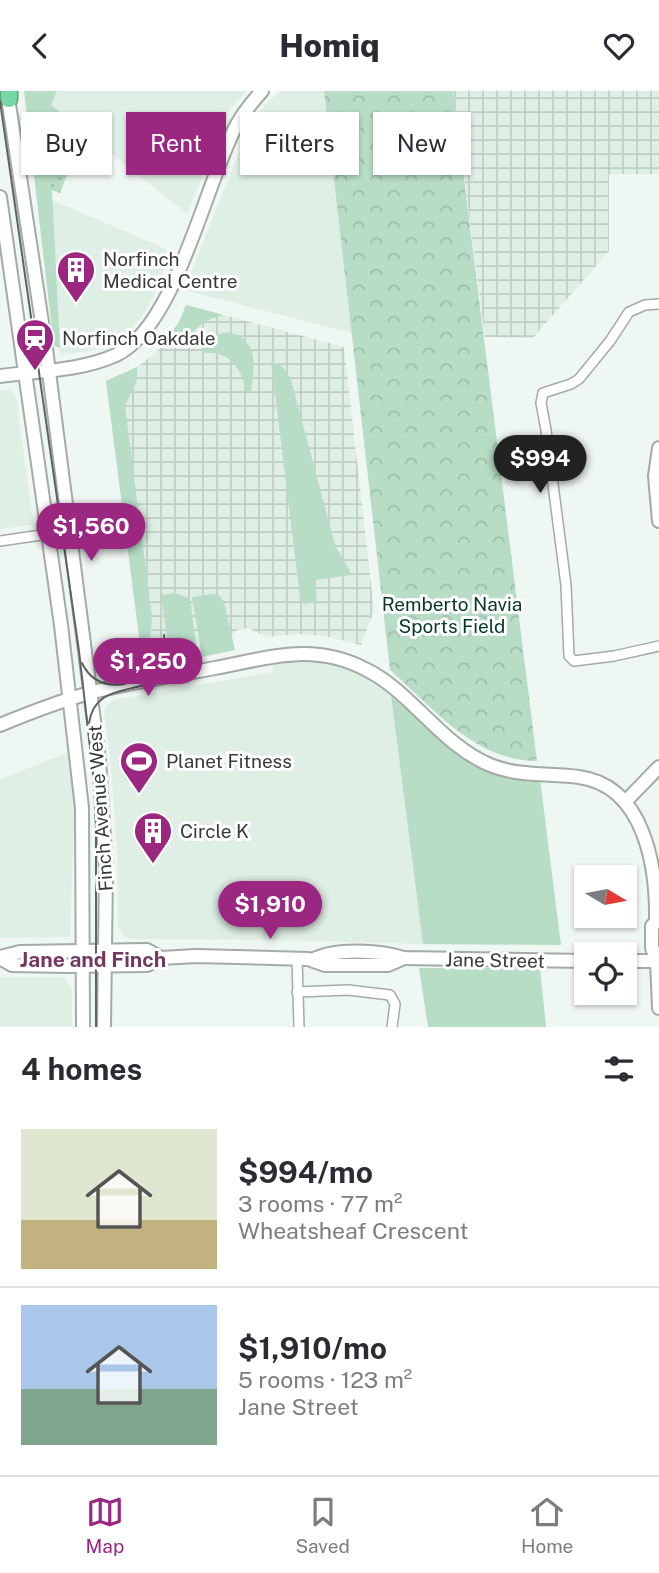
<!DOCTYPE html>
<meta charset="utf-8">
<style>
:root{--surface:#fff;--page:#f7f7f7;--text:#2b2b33;--muted:#7c7c81;--line:#e1e1e2;--accent:#9c2781}
body{margin:0;font-family:"Public Sans",sans-serif;background:var(--page);color:var(--text);height:100vh;display:flex;flex-direction:column;font-size:26px;white-space:nowrap}
*{box-sizing:border-box;margin:0}
p{font-size:23px;color:var(--muted)}
.icon{flex:none;width:38px;height:38px;fill:none;stroke:currentColor;stroke-width:2;stroke-linecap:round;stroke-linejoin:round}
.map{position:relative;height:936px;overflow:hidden}
.drawer{display:flex;flex-direction:column;background:var(--surface);flex:1}
.drawer>*{flex:none}
.guide{position:absolute;left:21px;top:21px;width:618px;height:63px;display:flex;gap:14px}
.needle{width:46px;rotate:100deg}
.fabs{position:absolute;left:574px;top:774px;display:grid;gap:14px}
.fabs a{display:grid;place-items:center;width:63px;height:63px;border-radius:0px;background:var(--surface);box-shadow:0 2px 5px #0004;font-size:35px}
.price{position:absolute;translate:-50% -60px;padding:0 16px;border-radius:24px;background:var(--accent);color:#fff;font-size:23px;line-height:46px;filter:drop-shadow(0 2px 4px #0008)}
.price::after{content:'';position:absolute;left:50%;top:42px;width:21px;height:16px;margin-left:-10px;background:inherit;clip-path:polygon(0 0,100% 0,50% 100%)}
.price.selected{background:#222;color:#fff}
ul{padding:0;list-style:none}
li{display:flex;align-items:center;gap:21px;height:175px;padding:0 21px}
li+li{border-top:2px solid var(--line)}
li span{display:grid;place-items:center;flex:none;width:196px;height:140px;border-radius:0px;color:#555}
li>.icon{margin-inline-start:auto}
span .icon{width:84px;height:84px;fill:#fffc;stroke-width:1}
li b{font-size:30px}
h2{display:flex;justify-content:space-between;align-items:center;height:84px;padding:0 21px;font-size:30px}
.tag{padding:0 24px;border-radius:0px;background:var(--surface);box-shadow:0 2px 5px #0004;font-size:24px;line-height:63px}
.tag.selected{background:var(--accent);color:#fff}
header{display:flex;justify-content:space-between;align-items:center;height:91px;padding:0 21px;background:var(--surface);font-size:32px;font-weight:800}
.tabs{display:flex;justify-content:space-around;align-items:center;height:98px;border-top:2px solid var(--line);background:var(--surface);font-size:19px;color:var(--muted)}
.tabs a{display:grid;justify-items:center;gap:4px}
.tabs .selected{color:var(--accent)}
.map>svg:first-child{display:block}
.built{fill:#dfefe5}
.industrial{fill:url(#industrial-grid)}
.grass{fill:#b7ddc6}
.park{fill:url(#park-crowns)}
.garden{fill:url(#garden-dots)}
.lines{fill:none;stroke-linecap:round;stroke-linejoin:round}
.street-casing{stroke:#a3aba6;stroke-width:12}
.secondary-casing{stroke:#a3aba6;stroke-width:16}
.highway-casing{stroke:#60a17e;stroke-width:19}
.street{stroke:#fff;stroke-width:9}
.secondary{stroke:#fff;stroke-width:12}
.highway{stroke:#76d8a4;stroke-width:16}
.tram{stroke:#5f6461;stroke-width:2}
.labels{text-anchor:middle;stroke-width:6;stroke-linejoin:round;paint-order:stroke}
.poi-label{font-size:19px;fill:#363a38;stroke:#fff;text-anchor:start}
.park-label{font-size:19px;fill:#033922;stroke:#fff}
.street-label{font-size:19px;fill:#363a38;stroke:#fff}
.neighbourhood-label{font-size:21px;font-weight:bold;fill:#733862;stroke:#fff}
</style>
<header><svg class="icon" aria-label="back" viewBox="0 0 24 24"><path d="M15 5l-7 7 7 7"/></svg>Homiq<svg class="icon" aria-label="heart" viewBox="0 0 24 24"><path d="M12 20l-8-8c-3-5 5-10 8-4 3-6 11-1 8 4z"/></svg></header>
<div class="map">
<svg width="659" height="936" viewBox="0 0 659 936">
<defs>
<pattern id="industrial-grid" width="8" height="8" patternUnits="userSpaceOnUse" patternTransform="scale(1.75)"><rect width="8" height="8" fill="#dfefe5"/><path d="M0 4h8M4 0v8" fill="none" stroke="#c0cec5"/></pattern>
<pattern id="park-crowns" width="20" height="18" patternUnits="userSpaceOnUse" patternTransform="scale(1.75)"><rect width="20" height="18" fill="#b7ddc6"/><path d="M2 6a3 3 0 1 1 6 0M12 15a3 3 0 1 1 6 0" fill="none" stroke="#9ebeab"/></pattern>
<pattern id="garden-dots" width="8" height="8" patternUnits="userSpaceOnUse" patternTransform="scale(1.75)"><rect width="8" height="8" fill="#b7ddc6"/><path d="M2 2h.1M6 6h.1" fill="none" stroke="#9ebeab" stroke-width="1.8" stroke-linecap="round"/></pattern>
</defs>
<rect width="100%" height="100%" fill="#eff7f2"/>
<g class="built">
<polygon points="57,0 247,0 230,18 187,123 51,14"/>
<polygon points="280,0 324,0 352,242 184,199 249,36 264,15"/>
<polygon points="52,109 171,160 154,205 141,227 126,244 94,259 60,264"/>
<polygon points="9,298 16,305 33,429 32,434 0,438 0,299"/>
<polygon points="297,570 312,570 343,576 363,585 391,605 423,853 272,849 132,848 126,846 118,836 117,758 111,677 104,622 108,613 114,609 272,581 274,574"/>
<polygon points="70,661 75,700 70,846 0,847 0,688"/>
<polygon points="0,886 64,886 72,898 72,936 0,936"/>
</g>
<g class="industrial">
<polygon points="453,0 659,0 659,83 609,83 609,160 533,247 485,246"/>
<polygon points="186,214 344,256 374,519 361,554 325,545 299,543 267,546 248,537 237,539 232,546 170,554 155,567 142,568 106,290 137,276 154,263 164,253 179,231"/>
</g>
<g class="grass">
<polygon points="24,0 57,0 48,21 60,257 54,255"/>
<path d="M 186,214 L 224,224 C 204,228 198,236 184,250 L 164,253 L 179,231 Z"/>
<path d="M 228,241 C 259,249 255,274 251,300 L 246,301 C 242,278 230,259 204,262 L 201,254 L 211,245 Z"/>
<polygon points="271,270 283,276 291,289 335,454 352,484 314,489 317,511 304,513 300,506"/>
<polygon points="137,276 137,289 125,315 152,525 149,567 142,568 106,290"/>
<polygon points="174,502 190,507 196,553 189,554 190,568 167,572 168,553 161,504"/>
<polygon points="214,503 220,505 224,511 235,559 202,566 192,506"/>
<polygon points="391,605 455,659 540,688 561,854 423,853"/>
<polygon points="419,877 540,877 546,936 428,936"/>
</g>
<path class="park" d="M 324,0 L 453,0 L 537,670 C 475,670 433,617 390,579 Z"/>
<polygon class="garden" points="51,14 97,51 91,59 83,56 81,59 77,58 60,102 51,99 48,21"/>
<g class="lines">
<defs>
<g id="street">
<polyline points="659,213 645,214 629,221 610,250 579,288 571,293 543,302 541,312 546,339 566,494 569,565 574,570 614,565 659,555"/>
<polyline points="0,450 48,443"/>
<polyline points="297,867 299,936"/>
<polyline points="297,901 348,899 390,904 395,913 392,936"/>
</g>
<g id="secondary">
<polyline points="7,0 46,258 99,669 106,779 104,936"/>
<polyline points="0,106 61,534 82,717 83,936"/>
<path d="M 0,285 C 37,280 81,280 116,264 C 176,236 205,93 236,35 C 243,22 252,11 262,0"/>
<polyline points="659,357 655,385 659,430"/>
<path d="M 0,634 C 29,622 59,610 90,602 C 130,591 173,585 215,577 C 243,572 274,563 303,563 C 325,563 346,568 365,578 C 411,600 440,653 490,674 C 519,686 550,682 579,686 C 645,695 657,777 656,831 L 652,835 L 652,857 L 657,870"/>
<polyline points="626,710 659,676"/>
<polyline points="659,862 657,870 659,917"/>
<polyline points="0,866 20,861 147,859 161,867"/>
<polyline points="0,867 12,874 67,875 147,874 161,867 196,865 308,868 325,874 388,874 404,867"/>
<path d="M 312,869 C 335,857 379,859 404,867 L 586,870"/>
<polyline points="625,870 659,870"/>
</g>
<polyline id="highway" points="9,8 9,0"/>
</defs>
<use href="#street" class="street-casing"/>
<use href="#secondary" class="secondary-casing"/>
<use href="#highway" class="highway-casing"/>
<use href="#street" class="street"/>
<use href="#secondary" class="secondary"/>
<use href="#highway" class="highway"/>
<g class="tram">
<polyline points="0,10 79,560 94,691 96,737 96,936"/>
<path d="M 82,572 C 91,591 106,596 125,593"/>
<path d="M 89,632 C 98,574 176,625 164,544"/>
</g>
</g>
<defs>
<symbol id="building-pin" viewBox="-11 -11 22 30"><path d="M0 17L-7.5 6A9.5 9.5 0 1 1 7.5 6Z" fill="#9c2781" stroke="#fff"/><path d="M-4-6H4V6H1V3H-1V6H-4ZM-2.5-4.3h1.7v1.8h-1.7ZM.8-4.3h1.7v1.8H.8ZM-2.5-1h1.7V.8h-1.7ZM.8-1h1.7V.8H.8Z" fill="#fff"/></symbol>
<symbol id="station-pin" viewBox="-11 -11 22 30"><path d="M0 17L-7.5 6A9.5 9.5 0 1 1 7.5 6Z" fill="#9c2781" stroke="#fff"/><path d="M-3-6H3Q5-6 5-4V2Q5 4 3 4L4.5 6H3L1.5 4h-3L-3 6H-4.5L-3 4Q-5 4-5 2V-4Q-5-6-3-6ZM-3.5-4v3h7v-3ZM-3.5 1v1.5H-2V1ZM2 1v1.5H3.5V1Z" fill="#fff"/></symbol>
<symbol id="stadium-pin" viewBox="-11 -11 22 30"><path d="M0 17L-7.5 6A9.5 9.5 0 1 1 7.5 6Z" fill="#9c2781" stroke="#fff"/><path d="M0-5a6.5 5 0 1 0 0 10a6.5 5 0 1 0 0-10ZM-3.5-1.8h7v3.6h-7Z" fill="#fff"/></symbol>
</defs>
<g fill-rule="evenodd">
<use href="#building-pin" x="54" y="157" width="44" height="60"/>
<use href="#station-pin" x="13" y="225" width="44" height="60"/>
<use href="#stadium-pin" x="117" y="648" width="44" height="60"/>
<use href="#building-pin" x="131" y="718" width="44" height="60"/>
</g>
<g class="labels">
<g class="poi-label">
<text x="103" y="175">Norfinch<tspan x="103" dy="22">Medical Centre</tspan></text>
<text x="62" y="254">Norfinch Oakdale</text>
<text x="166" y="677">Planet Fitness</text>
<text x="180" y="747">Circle K</text>
</g>
<g class="park-label">
<text x="452" y="520">Remberto Navia<tspan x="452" dy="22">Sports Field</tspan></text>
</g>
<g class="street-label">
<text transform="translate(100 717) rotate(-94)" y="7">Finch Avenue West</text>
<text transform="translate(495 869) rotate(1)" y="7">Jane Street</text>
</g>
<g class="neighbourhood-label">
<text x="93" y="876">Jane and Finch</text>
</g>
</g>
</svg>
<div class="fabs">
<a><svg class="needle" viewBox="-14 -14 28 28"><path d="M0-13l5 13h-10z" fill="#e53935"/><path d="M0 13l5-13h-10z" fill="#7c7c81"/></svg></a>
<a><svg class="icon" aria-label="locate" viewBox="0 0 24 24"><circle cx="12" cy="12" r="6"/><path d="M12 2v4M12 18v4M2 12h4M18 12h4"/></svg></a>
</div>
<b class="price selected" style="left:540px;top:404px">$994</b>
<b class="price" style="left:91px;top:472px">$1,560</b>
<b class="price" style="left:148px;top:607px">$1,250</b>
<b class="price" style="left:270px;top:850px">$1,910</b>
<div class="guide">
<a class="tag">Buy</a>
<a class="tag selected">Rent</a>
<a class="tag">Filters</a>
<a class="tag">New</a>
</div>
</div>
<section class="drawer">
<h2>4 homes<svg class="icon" aria-label="filters" viewBox="0 0 24 24"><path d="M4 7h16M4 17h16"/><circle cx="9" cy="7" r="2"/><circle cx="15" cy="17" r="2"/></svg></h2>
<ul>
<li><span style="background:linear-gradient(#dfe7d0 65%,#c2b280 0)"><svg class="icon" aria-label="home" viewBox="0 0 24 24"><path d="M3 11l9-7 9 7M6 9v11h12V9"/></svg></span><div><b>$994/mo</b><p>3 rooms · 77 m²</p><p>Wheatsheaf Crescent</p></div></li>
<li><span style="background:linear-gradient(#a9c7e8 60%,#7fa58c 0)"><svg class="icon" aria-label="home" viewBox="0 0 24 24"><path d="M3 11l9-7 9 7M6 9v11h12V9"/></svg></span><div><b>$1,910/mo</b><p>5 rooms · 123 m²</p><p>Jane Street</p></div></li>
</ul>
</section>
<nav class="tabs">
<a class="selected"><svg class="icon" aria-label="map" viewBox="0 0 24 24"><path d="M3 6l6-2 6 2 6-2v14l-6 2-6-2-6 2zM9 4v14M15 6v14"/></svg>Map</a>
<a><svg class="icon" aria-label="saved" viewBox="0 0 24 24"><path d="M7 4h10v16l-5-4-5 4z"/></svg>Saved</a>
<a><svg class="icon" aria-label="home" viewBox="0 0 24 24"><path d="M3 11l9-7 9 7M6 9v11h12V9"/></svg>Home</a>
</nav>
